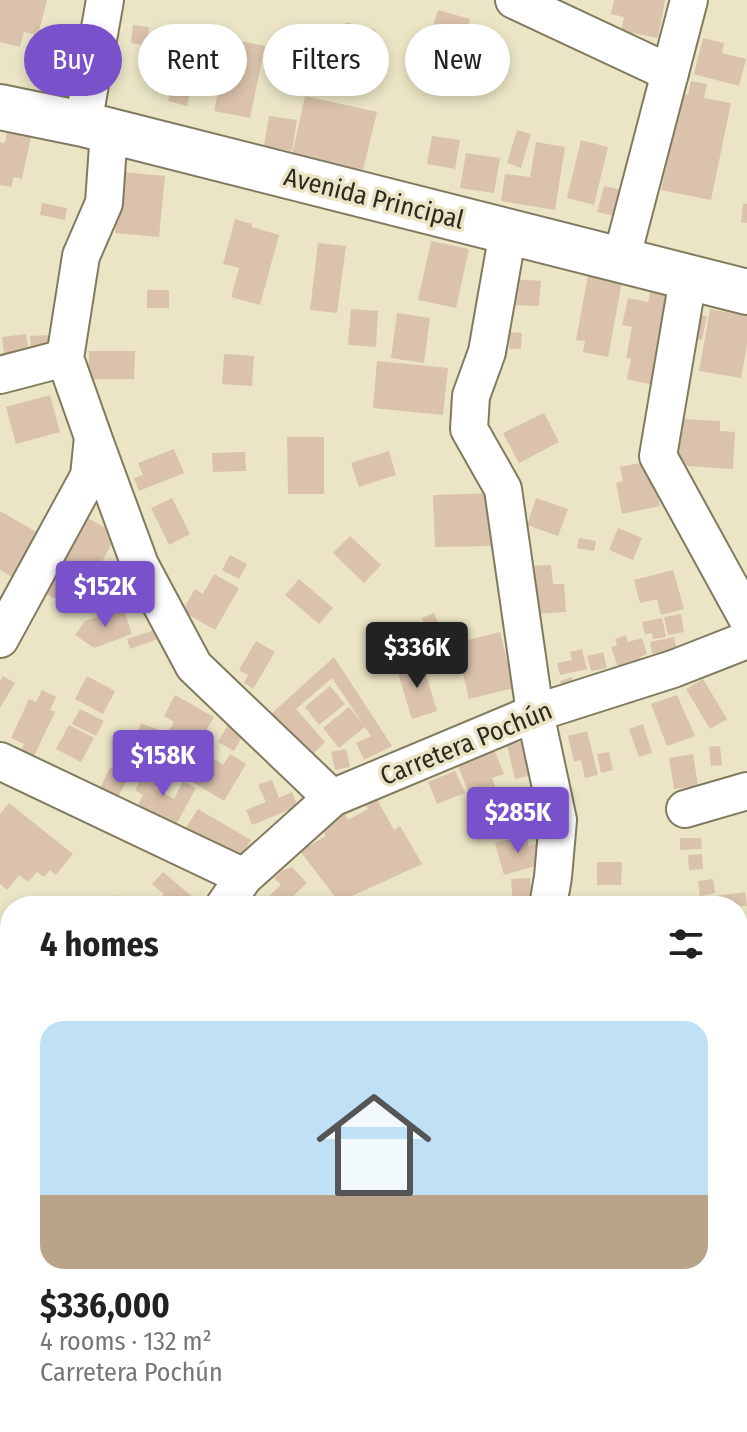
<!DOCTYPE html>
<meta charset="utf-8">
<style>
:root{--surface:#fff;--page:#f6f6f6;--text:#222;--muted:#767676;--line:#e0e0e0;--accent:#7952cb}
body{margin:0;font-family:"Fira Sans Condensed",sans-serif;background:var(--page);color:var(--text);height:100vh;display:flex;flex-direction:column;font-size:30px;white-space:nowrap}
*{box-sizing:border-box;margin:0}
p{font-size:26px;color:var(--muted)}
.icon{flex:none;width:44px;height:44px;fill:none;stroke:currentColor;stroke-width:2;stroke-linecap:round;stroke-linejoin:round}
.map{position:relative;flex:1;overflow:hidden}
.side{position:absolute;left:0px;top:896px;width:748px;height:536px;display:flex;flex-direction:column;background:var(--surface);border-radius:32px 32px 0 0;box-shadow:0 4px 12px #0003}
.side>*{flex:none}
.top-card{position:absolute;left:24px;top:24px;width:700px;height:72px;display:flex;gap:16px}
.price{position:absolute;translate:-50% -68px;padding:0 18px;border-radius:8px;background:var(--accent);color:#fff;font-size:26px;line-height:52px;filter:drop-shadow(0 2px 4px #0008)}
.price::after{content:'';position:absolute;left:50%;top:48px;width:24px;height:18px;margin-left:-12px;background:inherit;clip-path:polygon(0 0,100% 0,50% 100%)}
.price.selected{background:#222;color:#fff}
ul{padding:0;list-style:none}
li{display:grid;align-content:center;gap:16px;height:424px;padding:0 40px}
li+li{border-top:2px solid var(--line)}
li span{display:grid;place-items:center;height:248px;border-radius:24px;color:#555}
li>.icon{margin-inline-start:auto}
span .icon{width:144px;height:144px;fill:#fffc;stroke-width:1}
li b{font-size:34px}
h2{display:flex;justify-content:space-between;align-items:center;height:96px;padding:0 40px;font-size:34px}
.tag{padding:0 28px;border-radius:36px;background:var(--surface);box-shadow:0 4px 12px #0003;font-size:28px;line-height:72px}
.tag.selected{background:var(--accent);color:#fff}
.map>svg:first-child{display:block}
.building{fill:#dac2ac}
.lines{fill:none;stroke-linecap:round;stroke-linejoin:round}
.minor-casing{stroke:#807a5f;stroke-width:40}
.major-casing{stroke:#807a5f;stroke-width:48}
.minor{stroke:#fff;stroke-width:36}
.major{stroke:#fff;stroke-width:44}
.labels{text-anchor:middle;stroke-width:7;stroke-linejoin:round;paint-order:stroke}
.street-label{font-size:26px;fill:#2d2a1f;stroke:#ebe5c6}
</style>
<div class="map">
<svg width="747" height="1432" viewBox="0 0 747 1432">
<rect width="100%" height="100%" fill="#ebe5c6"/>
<g class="building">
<polygon points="0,0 47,0 38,35 24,32 20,47 0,42"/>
<polygon points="614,0 665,0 658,38 621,31 624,17 611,14"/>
<polygon points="438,10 470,19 462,48 429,39"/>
<polygon points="346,22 376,30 365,66 335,57"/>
<polygon points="133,25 149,27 147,46 131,43"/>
<polygon points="161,30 192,39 185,62 154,53"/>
<polygon points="703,38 724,43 722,53 746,59 739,86 694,74"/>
<polygon points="229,39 265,46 250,118 214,111"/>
<polygon points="174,77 193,82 187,106 168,101"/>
<polygon points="691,81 707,84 704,98 731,103 711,200 661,190 682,94 688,95"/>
<polygon points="305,96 377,112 363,170 292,155"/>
<polygon points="269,116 297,120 292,151 264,146"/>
<polygon points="517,130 531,134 521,168 507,163"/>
<polygon points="7,131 31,137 22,179 14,177 11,187 0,185 0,142 5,143"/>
<polygon points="432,136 460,140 455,169 427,164"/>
<polygon points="581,140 608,147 594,205 567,198"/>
<polygon points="536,142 565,147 555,210 501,201 505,174 530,177"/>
<polygon points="466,153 500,158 494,193 460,188"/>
<polygon points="122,172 165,176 159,237 115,233"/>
<polygon points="604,186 622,190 615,216 597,212"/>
<polygon points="42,203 67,208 65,220 40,215"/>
<polygon points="743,203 747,204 747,223 741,222"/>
<polygon points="235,219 252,224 252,227 279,235 260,305 231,297 239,268 223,264"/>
<polygon points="431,241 469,249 456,308 418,300"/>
<polygon points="318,243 346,246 337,313 310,310"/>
<polygon points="590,265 624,271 608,357 583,352 585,341 576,340"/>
<polygon points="513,279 541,281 539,306 511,305"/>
<rect x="147" y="290" width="22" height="18"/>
<polygon points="651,290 674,294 653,385 627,379 631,359 626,358 632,327 622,325 628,298 648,302"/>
<polygon points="351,309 378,311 376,347 348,345"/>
<polygon points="710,309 747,316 747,345 741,378 699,371"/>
<polygon points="397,313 430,318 424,363 391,358"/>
<polygon points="689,313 707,316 702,340 685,337"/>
<polygon points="510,332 522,333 521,349 509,349"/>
<polygon points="26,334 30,357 5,361 2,337"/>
<polygon points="51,335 52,352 31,353 30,336"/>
<polygon points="89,351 135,351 134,379 89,379"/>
<polygon points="224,354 254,356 252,386 222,384"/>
<polygon points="377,361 448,368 443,415 373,408"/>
<polygon points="50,395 60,432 16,444 6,407"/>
<polygon points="544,413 559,442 519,463 503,433"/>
<polygon points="681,419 720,421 720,431 735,432 733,469 671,465"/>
<polygon points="287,437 324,437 324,494 288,494"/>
<polygon points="174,449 184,473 139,491 134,478 143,475 138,463"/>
<polygon points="389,451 396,475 359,487 351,463"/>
<polygon points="245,452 246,471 213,472 212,453"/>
<polygon points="650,461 660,506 622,514 616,483 623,481 620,467"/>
<polygon points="495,493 496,546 435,547 433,495"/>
<polygon points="172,498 190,534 169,545 151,508"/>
<polygon points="536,498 568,509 558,536 527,525"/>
<polygon points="0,511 38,533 12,577 0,570"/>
<polygon points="84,516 117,534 76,609 43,592"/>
<polygon points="618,528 642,538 633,560 609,550"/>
<polygon points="350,536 381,565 364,583 333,553"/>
<polygon points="579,538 596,541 594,551 577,548"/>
<polygon points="230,555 247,564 239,579 222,570"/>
<polygon points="551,565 553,584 564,584 566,612 533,614 529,566"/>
<polygon points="673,570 684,609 661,615 657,599 640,603 634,580"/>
<polygon points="214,574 239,588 215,630 182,611 195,589 203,594"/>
<polygon points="299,579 333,608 319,624 285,595"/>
<polygon points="123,608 132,634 94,648 75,635 85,621"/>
<polygon points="434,613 445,641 433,645 422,618"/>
<polygon points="681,614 684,632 668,635 664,617"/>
<polygon points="662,618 666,637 653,639 652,633 645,635 642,622"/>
<polygon points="155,630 158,639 130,649 127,639"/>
<polygon points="500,632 514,688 469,699 456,643"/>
<polygon points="626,635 628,642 642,638 647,654 640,657 644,667 623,681 611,647 617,645 615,639"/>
<polygon points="674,637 677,649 652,654 650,642"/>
<polygon points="256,641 275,652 253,689 244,683 248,675 239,670"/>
<polygon points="582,649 587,669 560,675 557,663 572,660 570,652"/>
<polygon points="603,652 607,668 591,671 587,656"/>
<polygon points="334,657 392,746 364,760 356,743 371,736 365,727 339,748 323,728 349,707 363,724 332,678 296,709 325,742 312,755 271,714"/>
<polygon points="422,662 437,711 412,719 397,670"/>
<polygon points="3,676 15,683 0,708 0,681"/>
<polygon points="87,676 115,691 103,714 75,699"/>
<polygon points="572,677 575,689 564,692 560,681"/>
<polygon points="703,679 727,719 710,729 686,689"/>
<polygon points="330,686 345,704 319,725 305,707"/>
<polygon points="42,690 56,697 50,710 55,712 34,756 21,750 24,744 11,738 29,699 36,702"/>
<polygon points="175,695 214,717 183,771 155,755 174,722 164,716"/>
<polygon points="677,695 695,736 667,746 651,704"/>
<polygon points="80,709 104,721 96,736 72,724"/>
<polygon points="141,723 159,730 149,757 131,749"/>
<polygon points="229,723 245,732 234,751 218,742"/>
<polygon points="643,724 652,753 639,757 629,729"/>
<polygon points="69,725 94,738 81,762 56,749"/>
<polygon points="587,731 598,775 585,778 581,760 574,762 568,736"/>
<polygon points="523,741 532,775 515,779 507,745"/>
<polygon points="720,746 722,765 711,766 709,747"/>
<polygon points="346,749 350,767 335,770 331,752"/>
<polygon points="494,749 504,774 492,778 501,801 476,811 457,763"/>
<polygon points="609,752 613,770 601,773 597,754"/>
<polygon points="205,753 223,765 230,754 246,764 224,801 188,779"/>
<polygon points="693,754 698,786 674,789 669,758"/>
<polygon points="110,767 129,775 116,801 98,793"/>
<polygon points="146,770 161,778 155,788 174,799 183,781 196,788 176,825 138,805 143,795 135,790"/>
<polygon points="455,771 465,793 437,804 428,782"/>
<polygon points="272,780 279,798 292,792 298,806 252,825 246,810 266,802 258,785"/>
<polygon points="375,796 394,830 400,826 422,864 339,902 300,851 326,836 320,825 344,812 348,820 368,809 362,797"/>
<polygon points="9,803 73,854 56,875 50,870 44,877 37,872 28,882 19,875 7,890 0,884 0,814"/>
<polygon points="198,809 251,840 238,861 185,829"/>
<polygon points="525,835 529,846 537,844 543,864 504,875 495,843"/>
<polygon points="680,838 701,838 702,849 680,850"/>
<polygon points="702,854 703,869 689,870 688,855"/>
<polygon points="597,862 622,862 621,885 597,885"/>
<polygon points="292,867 307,883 291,898 297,904 294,906 275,906 267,898 281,885 274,878 283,870"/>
<polygon points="163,872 194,898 187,906 165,906 158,901 164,894 152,884"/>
<polygon points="530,878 532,906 513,906 511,879"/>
<polygon points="713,879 715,893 700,896 698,881"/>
<polygon points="745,892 747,906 695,906 694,899"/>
<polygon points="115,895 130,906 136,898 146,906 114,906 109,903"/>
<polygon points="739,919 746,921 744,933 747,933 747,957 738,956"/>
<rect x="738" y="996" width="9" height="19"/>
<polygon points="10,997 10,1027 0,1019 0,1010"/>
<polygon points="0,1094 10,1100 10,1159 0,1153"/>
<polygon points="738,1131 747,1139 747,1169 738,1162"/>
<polygon points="747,1296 747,1345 738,1351 738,1302"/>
<polygon points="10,1299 10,1342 0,1335 0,1313"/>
<polygon points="747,1381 747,1399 739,1386"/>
<polygon points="27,1422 51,1422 61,1432 17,1432"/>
<polygon points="186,1422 192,1422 207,1432 179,1432"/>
<polygon points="220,1422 255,1422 249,1432 216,1432 214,1431"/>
<polygon points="428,1422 463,1422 458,1432 436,1432 426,1427"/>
<polygon points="588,1422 600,1422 611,1432 573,1432 580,1424 584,1427"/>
</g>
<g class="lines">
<defs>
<g id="minor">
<polyline points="514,0 670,73"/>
<polyline points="83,124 105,0"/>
<polyline points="508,232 487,352 471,396 469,429 503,489 535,713 558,820 553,877 548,906"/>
<polyline points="621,260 689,0"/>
<polyline points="688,279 658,456 747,618"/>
<polyline points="0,375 65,358"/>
<polyline points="94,440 140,565 194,666 332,798"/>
<polyline points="0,639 89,476 93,437 65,358 81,256 104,203 109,131"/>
<polyline points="0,761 244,877"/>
<polyline points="685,809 747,791"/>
<polyline points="224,906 244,877 332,798 535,713 673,669 747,640"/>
<polyline points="0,1039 10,1047"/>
<polyline points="738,1199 747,1207"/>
<polyline points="0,1238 10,1223"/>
<polyline points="738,1272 747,1265"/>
<polyline points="309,1422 325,1432"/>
<polyline points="258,1432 267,1422"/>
<polyline points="406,1432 409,1422"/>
<polyline points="488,1432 502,1422"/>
</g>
<polyline id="major" points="0,107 83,124 747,292"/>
</defs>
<use href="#minor" class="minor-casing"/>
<use href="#major" class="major-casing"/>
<use href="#minor" class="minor"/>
<use href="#major" class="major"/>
</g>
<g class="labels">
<g class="street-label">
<text transform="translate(374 198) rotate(14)" y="9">Avenida Principal</text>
<text transform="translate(466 743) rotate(-22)" y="9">Carretera Pochún</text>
</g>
</g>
</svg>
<b class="price" style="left:105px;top:629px">$152K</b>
<b class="price selected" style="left:417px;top:690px">$336K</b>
<b class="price" style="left:163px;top:798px">$158K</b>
<b class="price" style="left:518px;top:855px">$285K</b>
<div class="top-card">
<a class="tag selected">Buy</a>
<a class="tag">Rent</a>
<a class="tag">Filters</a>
<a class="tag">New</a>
</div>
<section class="side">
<h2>4 homes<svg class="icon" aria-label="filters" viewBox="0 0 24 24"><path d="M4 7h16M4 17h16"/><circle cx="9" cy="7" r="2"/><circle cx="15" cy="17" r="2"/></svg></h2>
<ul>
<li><span style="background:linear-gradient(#bfe0f5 70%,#b9a48a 0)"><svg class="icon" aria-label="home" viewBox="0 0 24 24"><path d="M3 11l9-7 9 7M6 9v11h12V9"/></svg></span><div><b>$336,000</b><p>4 rooms · 132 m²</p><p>Carretera Pochún</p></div></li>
</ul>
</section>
</div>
